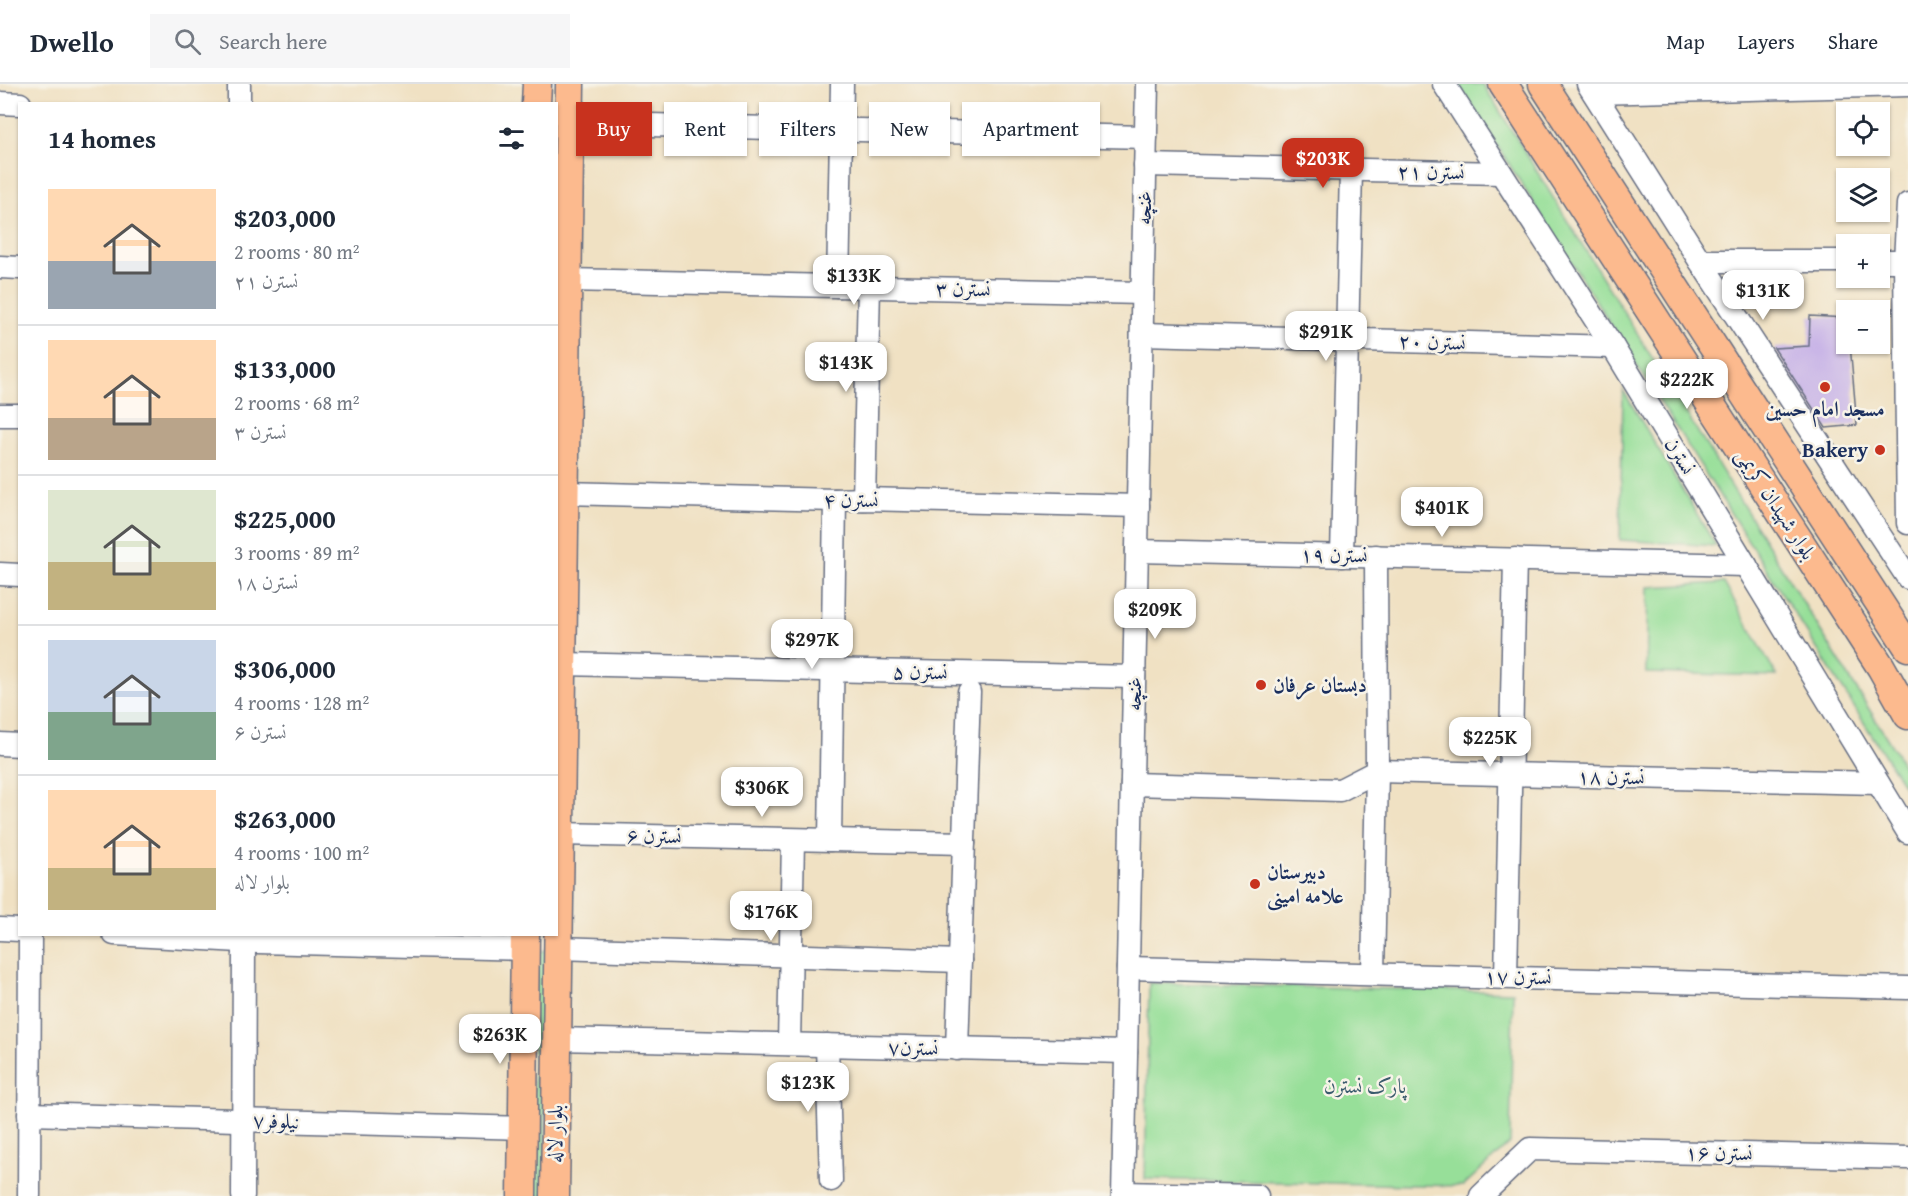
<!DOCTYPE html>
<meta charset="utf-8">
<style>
:root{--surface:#fff;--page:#f6f6f7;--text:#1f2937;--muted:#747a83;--line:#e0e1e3;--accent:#c8321e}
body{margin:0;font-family:"Gentium Book Plus",Amiri,serif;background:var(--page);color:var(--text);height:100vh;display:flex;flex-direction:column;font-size:22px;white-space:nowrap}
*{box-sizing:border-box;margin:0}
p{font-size:20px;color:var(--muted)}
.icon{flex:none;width:33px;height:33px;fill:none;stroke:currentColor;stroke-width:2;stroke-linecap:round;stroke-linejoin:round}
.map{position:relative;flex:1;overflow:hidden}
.sheet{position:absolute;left:18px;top:18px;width:540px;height:834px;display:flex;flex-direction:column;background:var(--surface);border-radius:0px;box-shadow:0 2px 4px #0004}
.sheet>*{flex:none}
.hud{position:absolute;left:576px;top:18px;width:570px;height:54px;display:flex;gap:12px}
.controls{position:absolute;left:1836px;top:18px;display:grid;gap:12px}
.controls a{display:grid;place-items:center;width:54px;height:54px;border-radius:0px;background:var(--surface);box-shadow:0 2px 4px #0004;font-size:30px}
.price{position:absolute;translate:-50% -51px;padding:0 14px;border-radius:12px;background:#fff;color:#222;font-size:20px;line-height:39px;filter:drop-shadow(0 2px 3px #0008)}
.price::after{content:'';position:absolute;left:50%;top:36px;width:18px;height:14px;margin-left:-9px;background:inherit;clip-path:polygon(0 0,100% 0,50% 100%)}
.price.active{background:var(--accent);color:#fff}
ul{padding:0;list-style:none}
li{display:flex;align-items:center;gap:18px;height:150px;padding:0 30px}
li+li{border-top:2px solid var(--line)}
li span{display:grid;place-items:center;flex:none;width:168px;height:120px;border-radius:0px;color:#555}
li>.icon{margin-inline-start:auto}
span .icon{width:72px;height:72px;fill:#fffc;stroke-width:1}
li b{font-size:26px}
h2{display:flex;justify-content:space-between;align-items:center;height:72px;padding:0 30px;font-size:26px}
.tag{padding:0 21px;border-radius:0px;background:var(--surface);box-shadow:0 2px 4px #0004;font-size:21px;line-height:54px}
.tag.active{background:var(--accent);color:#fff}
header{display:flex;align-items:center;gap:36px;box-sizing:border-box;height:84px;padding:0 30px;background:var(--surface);border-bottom:2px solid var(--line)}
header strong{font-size:28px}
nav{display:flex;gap:33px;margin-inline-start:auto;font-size:21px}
.search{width:420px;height:54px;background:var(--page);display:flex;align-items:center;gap:15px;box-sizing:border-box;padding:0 21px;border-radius:0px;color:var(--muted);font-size:22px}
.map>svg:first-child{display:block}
.green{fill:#97df99;stroke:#59877c;stroke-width:1.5}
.building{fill:#c9b5e7}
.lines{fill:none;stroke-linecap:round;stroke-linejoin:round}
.minor-casing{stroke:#666d81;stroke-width:25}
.major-casing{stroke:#666d81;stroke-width:31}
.minor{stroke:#fff;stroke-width:22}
.major{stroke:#fcba8e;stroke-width:28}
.poi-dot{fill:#c8321e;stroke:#f7f3e8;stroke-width:2}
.labels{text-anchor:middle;stroke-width:5;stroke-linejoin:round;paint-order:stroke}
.street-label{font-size:21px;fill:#1b2f5e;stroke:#f7f3e8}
.poi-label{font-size:21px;font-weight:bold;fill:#1b2f5e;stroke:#f7f3e8;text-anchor:start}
.park-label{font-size:21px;fill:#3a5b6d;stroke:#f7f3e8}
</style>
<header>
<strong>Dwello</strong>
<div class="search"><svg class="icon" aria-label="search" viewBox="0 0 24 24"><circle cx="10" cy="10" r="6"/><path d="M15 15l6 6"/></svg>Search here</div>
<nav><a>Map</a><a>Layers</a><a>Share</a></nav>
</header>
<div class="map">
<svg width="1908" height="1112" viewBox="0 0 1908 1112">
<rect width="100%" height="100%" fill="#f7f3e8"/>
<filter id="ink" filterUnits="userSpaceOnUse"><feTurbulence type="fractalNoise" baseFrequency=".0167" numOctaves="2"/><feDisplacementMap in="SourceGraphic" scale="12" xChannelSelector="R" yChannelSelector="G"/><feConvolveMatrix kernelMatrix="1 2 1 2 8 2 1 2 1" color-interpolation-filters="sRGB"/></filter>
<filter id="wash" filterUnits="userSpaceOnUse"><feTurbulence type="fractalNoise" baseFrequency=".008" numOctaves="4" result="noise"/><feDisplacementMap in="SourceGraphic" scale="24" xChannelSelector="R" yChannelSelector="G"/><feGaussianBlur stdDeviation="1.35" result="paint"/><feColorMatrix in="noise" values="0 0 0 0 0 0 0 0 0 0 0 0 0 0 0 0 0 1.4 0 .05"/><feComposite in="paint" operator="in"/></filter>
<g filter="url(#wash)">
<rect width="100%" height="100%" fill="#f0e1c3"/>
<g class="green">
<polygon points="1458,0 1483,0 1893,664 1908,691 1908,708"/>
<polygon points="1623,306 1716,462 1620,456"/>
<polygon points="1724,499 1777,592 1646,589 1648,503"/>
<polygon points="547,866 545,1112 532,1112 535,869"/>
<polygon points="1149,899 1513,908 1510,1059 1463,1102 1145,1095"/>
</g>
<g id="blocks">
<polygon class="building" points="1810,232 1846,234 1846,260 1850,260 1857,341 1826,344 1774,264 1809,262"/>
</g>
</g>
<g filter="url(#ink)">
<use href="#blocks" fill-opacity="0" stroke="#666d81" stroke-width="1.5"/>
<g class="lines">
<defs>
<g id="minor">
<polyline points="1444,0 1613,263 1908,748"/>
<polyline points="1588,0 1700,177 1908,494"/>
<polyline points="1594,9 1908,1"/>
<polyline points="0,19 20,20"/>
<polyline points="239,20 239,0"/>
<polyline points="569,39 1146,53"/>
<polyline points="1145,81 1501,89"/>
<polyline points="1908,120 1905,177 1908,439"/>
<polyline points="1700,177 1846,177"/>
<polyline points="1880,177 1908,177"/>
<polyline points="0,183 20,184"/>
<polyline points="567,196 1142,209"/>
<polyline points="838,202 842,0"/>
<polyline points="1142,250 1613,263"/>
<polyline points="0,331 20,331"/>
<polyline points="564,409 835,416 864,415 1138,422"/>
<polyline points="864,415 869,203"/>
<polyline points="1137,467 1746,481"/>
<polyline points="1342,472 1351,86"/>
<polyline points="0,490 20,491"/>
<polyline points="562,580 1134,593"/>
<polyline points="0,660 20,661"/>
<polyline points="1132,700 1340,706 1377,687 1878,699"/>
<polyline points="559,750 964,759"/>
<polyline points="830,756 835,416"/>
<polyline points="0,845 20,846"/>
<polyline points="114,850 258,858 525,865"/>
<polyline points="558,864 960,877"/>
<polyline points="1128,884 1908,904"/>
<polyline points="1373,890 1377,687 1376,472"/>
<polyline points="1506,893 1515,475"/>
<polyline points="557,955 1126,968"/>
<polyline points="789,960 793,756"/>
<polyline points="827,961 831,1096"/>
<polyline points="957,965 969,608"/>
<polyline points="29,1030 522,1044"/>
<polyline points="1123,1109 1257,1112"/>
<polyline points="29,1112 30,850"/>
<polyline points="243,1112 244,858"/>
<polyline points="1123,1112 1147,0"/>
<polyline points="1481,1112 1530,1065 1908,1074"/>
</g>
<g id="major">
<polyline points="1503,0 1881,583 1908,631"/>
<polyline points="1543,0 1908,563"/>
<polyline points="536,20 537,0"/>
<polyline points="522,1112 525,850"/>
<polyline points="555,1112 570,0"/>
</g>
</defs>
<use href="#minor" class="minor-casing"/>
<use href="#major" class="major-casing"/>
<use href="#minor" class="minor"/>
<use href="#major" class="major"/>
</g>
</g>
<g class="poi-dot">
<circle cx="1825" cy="303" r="6"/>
<circle cx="1880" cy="366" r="6"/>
<circle cx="1261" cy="601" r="6"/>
<circle cx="1255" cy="800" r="6"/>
</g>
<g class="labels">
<g class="street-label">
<text transform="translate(1431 88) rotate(1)" y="7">نسترن ۲۱</text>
<text transform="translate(1144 124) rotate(-89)" y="7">غنچه</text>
<text transform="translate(963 205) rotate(1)" y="7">نسترن ۳</text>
<text transform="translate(1432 258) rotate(2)" y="7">نسترن ۲۰</text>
<text transform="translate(1680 372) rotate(59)" y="7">نسترن</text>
<text x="851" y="423">نسترن ۴</text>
<text transform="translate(1776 420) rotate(57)" y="7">بلوار شهیدان کریمی</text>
<text transform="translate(1334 471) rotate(1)" y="7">نسترن ۱۹</text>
<text transform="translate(920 588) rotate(1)" y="7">نسترن ۵</text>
<text transform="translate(1134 610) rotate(-89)" y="7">غنچه</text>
<text transform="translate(1611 693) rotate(1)" y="7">نسترن ۱۸</text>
<text transform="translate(654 752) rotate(1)" y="7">نسترن ۶</text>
<text transform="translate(1518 893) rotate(1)" y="7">نسترن ۱۷</text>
<text transform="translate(913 964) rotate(1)" y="7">نسترن۷</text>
<text transform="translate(276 1037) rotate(2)" y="7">نیلوفر۷</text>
<text transform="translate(555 1050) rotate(-89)" y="7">بلوار لاله</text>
<text transform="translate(1719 1069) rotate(1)" y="7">نسترن ۱۶</text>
</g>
<g class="poi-label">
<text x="1825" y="332" text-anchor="middle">مسجد امام حسین</text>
<text x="1868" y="373" text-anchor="end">Bakery</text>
<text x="1273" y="608">دبستان عرفان</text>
<text x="1267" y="795">دبیرستان<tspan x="1267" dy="24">علامه امینی</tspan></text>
</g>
<g class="park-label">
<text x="1365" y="1009">پارک نسترن</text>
</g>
</g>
</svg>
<div class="controls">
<a><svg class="icon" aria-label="locate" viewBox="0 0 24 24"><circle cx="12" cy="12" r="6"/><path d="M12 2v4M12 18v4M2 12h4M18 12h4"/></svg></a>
<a><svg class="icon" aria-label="layers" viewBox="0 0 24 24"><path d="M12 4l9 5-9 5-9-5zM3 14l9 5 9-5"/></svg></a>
<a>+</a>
<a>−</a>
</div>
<b class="price active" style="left:1323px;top:105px">$203K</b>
<b class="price" style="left:854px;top:222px">$133K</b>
<b class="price" style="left:1763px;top:237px">$131K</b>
<b class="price" style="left:1326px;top:278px">$291K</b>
<b class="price" style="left:846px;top:309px">$143K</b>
<b class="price" style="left:1687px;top:326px">$222K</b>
<b class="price" style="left:1442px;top:454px">$401K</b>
<b class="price" style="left:1155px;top:556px">$209K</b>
<b class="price" style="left:812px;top:586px">$297K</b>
<b class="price" style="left:1490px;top:684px">$225K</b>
<b class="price" style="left:762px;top:734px">$306K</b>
<b class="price" style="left:771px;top:858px">$176K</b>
<b class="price" style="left:500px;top:981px">$263K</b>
<b class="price" style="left:808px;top:1029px">$123K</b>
<div class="hud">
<a class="tag active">Buy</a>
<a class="tag">Rent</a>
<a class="tag">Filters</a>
<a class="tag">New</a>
<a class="tag">Apartment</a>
</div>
<section class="sheet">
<h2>14 homes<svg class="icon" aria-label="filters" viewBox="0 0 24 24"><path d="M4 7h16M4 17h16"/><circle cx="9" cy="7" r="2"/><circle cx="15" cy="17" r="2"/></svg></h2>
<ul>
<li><span style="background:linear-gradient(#ffd9b3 60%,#9aa5b1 0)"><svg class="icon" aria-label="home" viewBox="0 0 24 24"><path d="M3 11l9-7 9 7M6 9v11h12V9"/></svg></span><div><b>$203,000</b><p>2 rooms · 80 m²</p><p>نسترن ۲۱</p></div></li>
<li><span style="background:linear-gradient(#ffd9b3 65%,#b9a48a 0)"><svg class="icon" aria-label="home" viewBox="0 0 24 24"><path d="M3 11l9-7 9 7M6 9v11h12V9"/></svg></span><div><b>$133,000</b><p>2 rooms · 68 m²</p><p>نسترن ۳</p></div></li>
<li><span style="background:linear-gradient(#dfe7d0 60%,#c2b280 0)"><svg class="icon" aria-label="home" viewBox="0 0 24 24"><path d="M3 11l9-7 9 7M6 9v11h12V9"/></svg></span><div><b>$225,000</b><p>3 rooms · 89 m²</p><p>نسترن ۱۸</p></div></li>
<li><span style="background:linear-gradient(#c9d6e8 60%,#7fa58c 0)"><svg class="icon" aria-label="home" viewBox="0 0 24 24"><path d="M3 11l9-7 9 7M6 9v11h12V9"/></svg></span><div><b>$306,000</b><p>4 rooms · 128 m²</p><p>نسترن ۶</p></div></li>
<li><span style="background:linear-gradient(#ffd9b3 65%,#c2b280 0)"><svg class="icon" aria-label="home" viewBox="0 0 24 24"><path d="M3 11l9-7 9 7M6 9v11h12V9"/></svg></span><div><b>$263,000</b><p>4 rooms · 100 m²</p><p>بلوار لاله</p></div></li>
</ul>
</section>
</div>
